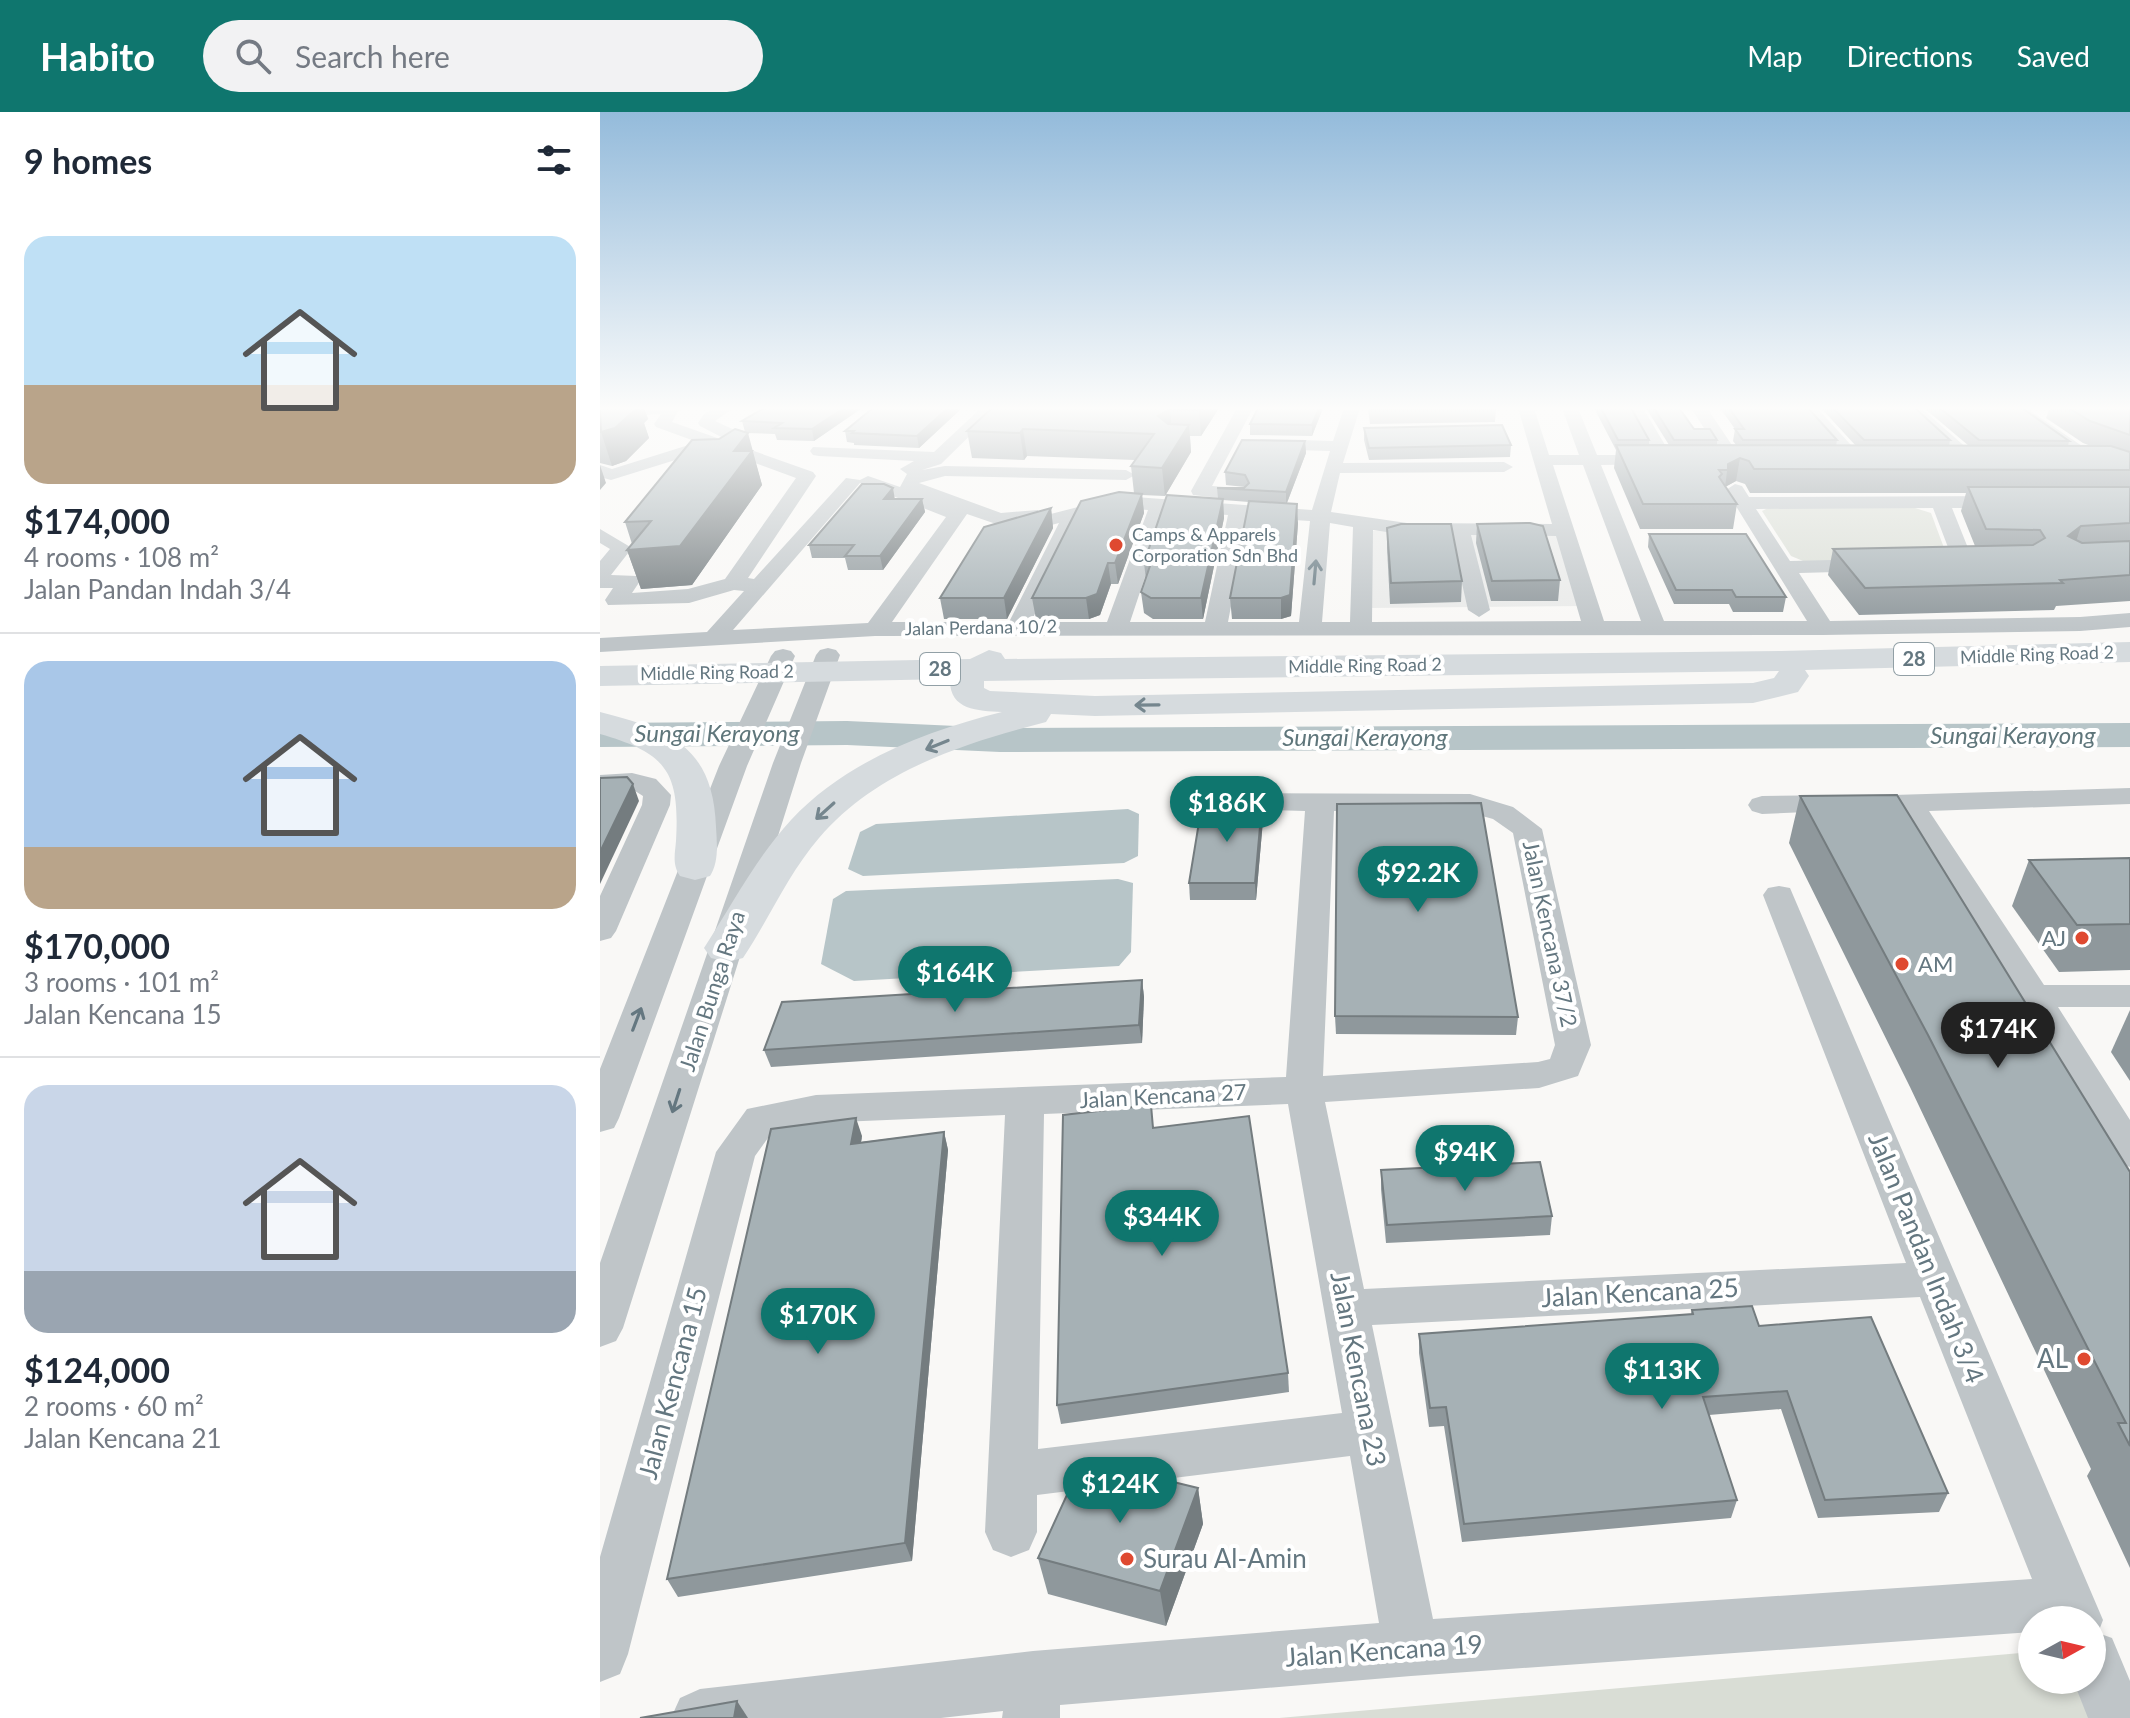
<!DOCTYPE html>
<meta charset="utf-8">
<style>
:root{--surface:#fff;--page:#f2f2f3;--text:#1f2937;--muted:#747a83;--line:#e0e1e3;--accent:#0f766e}
body{margin:0;font-family:Lato,sans-serif;background:var(--page);color:var(--text);height:100vh;display:flex;flex-direction:column;font-size:30px;white-space:nowrap}
*{box-sizing:border-box;margin:0}
p{font-size:26px;color:var(--muted)}
.icon{flex:none;width:44px;height:44px;fill:none;stroke:currentColor;stroke-width:2;stroke-linecap:round;stroke-linejoin:round}
.map{position:relative;flex:1;overflow:hidden}
.details{display:flex;flex-direction:column;background:var(--surface);width:600px}
.details>*{flex:none}
.needle{width:52px;rotate:82deg}
.controls{position:absolute;left:1418px;top:1494px;display:grid;gap:16px}
.controls a{display:grid;place-items:center;width:88px;height:88px;border-radius:50%;background:var(--surface);box-shadow:0 4px 12px #0003;font-size:40px}
.price{position:absolute;translate:-50% -68px;padding:0 18px;border-radius:28px;background:var(--accent);color:#fff;font-size:26px;line-height:52px;filter:drop-shadow(0 2px 4px #0008)}
.price::after{content:'';position:absolute;left:50%;top:48px;width:24px;height:18px;margin-left:-12px;background:inherit;clip-path:polygon(0 0,100% 0,50% 100%)}
.price.current{background:#222;color:#fff}
ul{padding:0;list-style:none}
li{display:grid;align-content:center;gap:16px;height:424px;padding:0 24px}
li+li{border-top:2px solid var(--line)}
li span{display:grid;place-items:center;height:248px;border-radius:24px;color:#555}
li>.icon{margin-inline-start:auto}
span .icon{width:144px;height:144px;fill:#fffc;stroke-width:1}
li b{font-size:34px}
h2{display:flex;justify-content:space-between;align-items:center;height:96px;padding:0 24px;font-size:34px}
header{display:flex;align-items:center;gap:48px;box-sizing:border-box;height:112px;padding:0 40px;background:var(--accent);color:#fff}
header strong{font-size:38px}
nav{display:flex;gap:44px;margin-inline-start:auto;font-size:28px}
.search{width:560px;height:72px;background:var(--page);display:flex;align-items:center;gap:20px;box-sizing:border-box;padding:0 28px;border-radius:44px;color:var(--muted);font-size:30px}
main{display:flex;flex:1;min-height:0}
.map>svg:first-child{display:block}
.built{fill:#e9eae9}
.green{fill:#d9ddd5}
.water{fill:#b7c5c8}
.lines{fill:none;stroke-linecap:round;stroke-linejoin:round}
.river{fill:#b7c5c8;fill-rule:evenodd}
.minor{fill:#bfc5c8;fill-rule:evenodd}
.highway{fill:#d6dbde;fill-rule:evenodd}
.wall{fill:#8f989c}
.shaded-wall{fill:#747c7f}
.building{fill:#a6b1b5;stroke:#747c7f;stroke-width:2}
.oneway{stroke:#647780}
.oneway2{stroke:#75868e}
.poi-dot{fill:#df4930;stroke:#fff;stroke-width:3}
.labels{text-anchor:middle;stroke-width:8;stroke-linejoin:round;paint-order:stroke}
.far-poi-label{font-size:18px;fill:#647780;stroke:#fff;text-anchor:start}
.far-street-label{font-size:18px;fill:#647780;stroke:#fff}
.shield{fill:#fff;stroke:#92a0a6;stroke-width:2}
.shield-label{font-size:20px;font-weight:bold;fill:#647780}
.street-label{font-size:22px;fill:#647780;stroke:#fff}
.poi-label{font-size:22px;fill:#647780;stroke:#fff;text-anchor:end}
.water-label{font-size:24px;font-style:italic;fill:#5f767b;stroke:#fff}
.near-street-label{font-size:26px;fill:#647780;stroke:#fff}
.near-poi-label{font-size:26px;fill:#647780;stroke:#fff;text-anchor:end}
</style>
<header>
<strong>Habito</strong>
<div class="search"><svg class="icon" aria-label="search" viewBox="0 0 24 24"><circle cx="10" cy="10" r="6"/><path d="M15 15l6 6"/></svg>Search here</div>
<nav><a>Map</a><a>Directions</a><a>Saved</a></nav>
</header>
<main>
<section class="details">
<h2>9 homes<svg class="icon" aria-label="filters" viewBox="0 0 24 24"><path d="M4 7h16M4 17h16"/><circle cx="9" cy="7" r="2"/><circle cx="15" cy="17" r="2"/></svg></h2>
<ul>
<li><span style="background:linear-gradient(#bfe0f5 60%,#b9a48a 0)"><svg class="icon" aria-label="home" viewBox="0 0 24 24"><path d="M3 11l9-7 9 7M6 9v11h12V9"/></svg></span><div><b>$174,000</b><p>4 rooms · 108 m²</p><p>Jalan Pandan Indah 3/4</p></div></li>
<li><span style="background:linear-gradient(#a9c7e8 75%,#b9a48a 0)"><svg class="icon" aria-label="home" viewBox="0 0 24 24"><path d="M3 11l9-7 9 7M6 9v11h12V9"/></svg></span><div><b>$170,000</b><p>3 rooms · 101 m²</p><p>Jalan Kencana 15</p></div></li>
<li><span style="background:linear-gradient(#c9d6e8 75%,#9aa5b1 0)"><svg class="icon" aria-label="home" viewBox="0 0 24 24"><path d="M3 11l9-7 9 7M6 9v11h12V9"/></svg></span><div><b>$124,000</b><p>2 rooms · 60 m²</p><p>Jalan Kencana 21</p></div></li>
</ul>
</section>
<div class="map">
<svg width="1530" height="1606" viewBox="0 0 1530 1606">
<rect width="100%" height="100%" fill="#f9f8f6"/>
<polygon class="built" points="770,419 959,420 981,494 771,496"/>
<g class="green">
<polygon points="1170,395 1315,396 1331,401 1347,444 1208,451 1191,444 1162,399"/>
<polygon points="1432,1540 1432,1568 1481,1568 1495,1606 679,1606"/>
</g>
<g class="water">
<polygon points="528,697 539,702 538,744 524,751 263,764 248,757 260,720 276,712"/>
<polygon points="518,767 533,771 531,840 519,854 254,869 221,852 233,787 246,779"/>
</g>
<g class="lines">
<polygon class="river" points="247,609 400,616 1530,611 1530,635 400,640 247,633 0,635 0,611"/>
<g class="minor">
<path d="M 0,296 L 80,296 L 72,310 L 213,360 L 216,364 L 148,466 L 154,467 L 246,366 L 260,368 L 268,364 L 300,375 L 307,362 L 300,357 L 314,349 L 219,344 L 213,343 L 210,339 L 213,335 L 334,340 L 381,296 L 398,296 L 341,352 L 322,358 L 345,354 L 526,358 L 535,363 L 526,368 L 345,364 L 319,371 L 401,401 L 438,398 L 439,405 L 521,384 L 712,398 L 730,339 L 661,337 L 652,332 L 661,327 L 733,329 L 744,296 L 760,296 L 743,351 L 904,350 L 913,355 L 904,360 L 740,361 L 731,400 L 807,411 L 952,412 L 918,296 L 934,296 L 949,343 L 979,343 L 962,296 L 978,296 L 997,343 L 1053,343 L 1027,296 L 1043,296 L 1074,348 L 1071,352 L 1001,353 L 1064,509 L 1207,509 L 1126,378 L 1135,372 L 1142,374 L 1149,385 L 1408,384 L 1417,390 L 1408,396 L 1352,396 L 1374,451 L 1364,457 L 1354,451 L 1333,396 L 1156,397 L 1190,449 L 1274,447 L 1284,453 L 1274,459 L 1199,461 L 1230,509 L 1480,505 L 1530,501 L 1530,515 L 1480,519 L 1223,523 L 275,524 L 0,540 L 0,526 L 107,520 L 144,479 L 134,478 L 89,491 L 8,493 L 5,488 L 13,476 L 0,476 L 0,449 L 10,437 L 0,431 L 0,417 L 32,436 L 11,463 L 37,464 L 40,469 L 32,481 L 88,477 L 125,467 L 196,366 L 56,315 L 54,312 L 61,302 L 0,305 ZM 953,353 L 983,353 L 1041,509 L 1004,509 ZM 260,371 L 346,405 L 268,511 L 133,518 ZM 521,396 L 548,398 L 507,510 L 431,510 L 481,406 ZM 567,399 L 628,403 L 605,510 L 530,510 ZM 367,402 L 399,413 L 418,410 L 402,414 L 399,418 L 409,424 L 459,411 L 409,510 L 292,510 ZM 648,405 L 710,409 L 699,510 L 628,510 ZM 730,411 L 753,415 L 750,510 L 722,510 ZM 773,418 L 807,423 L 851,423 L 868,498 L 879,505 L 890,498 L 871,423 L 956,424 L 981,509 L 772,510 Z"/>
<polygon points="115,296 134,296 115,309 143,322 145,326 143,330 131,330 100,314 98,311 104,302"/>
<polygon points="637,296 653,296 612,374 638,376 647,382 638,388 593,383 591,379"/>
<polygon points="1091,296 1107,296 1142,348 1139,352 1127,352"/>
<polygon points="1201,296 1217,296 1262,345 1265,349 1262,353 1250,353"/>
<polygon points="1304,296 1321,296 1377,345 1380,349 1377,353 1365,353"/>
<polygon points="1408,296 1426,296 1482,334 1530,352 1530,363 1470,342"/>
<polygon points="95,331 101,332 104,336 101,340 11,368 0,365 0,353 12,357"/>
<polygon points="228,536 236,538 240,543 201,651 23,1216 16,1229 0,1235 0,1151 173,651 216,543 220,538"/>
<polygon points="183,537 191,539 195,544 147,654 19,1006 14,1016 0,1020 0,957 119,654 171,544 175,539"/>
<polygon points="32,661 56,667 71,683 70,693 16,819 11,826 0,829 0,784 42,693 43,684 32,677 0,679 0,663"/>
<polygon points="1530,676 1530,692 1329,699 1444,873 1530,873 1530,895 1458,895 1530,1008 1530,1055 1516,1050 1417,884 1301,700 1283,698 1279,692 1283,686 1293,683"/>
<path d="M 615,681 L 870,682 L 913,695 L 942,717 L 991,933 L 978,964 L 939,976 L 725,990 L 764,1177 L 1306,1151 L 1163,783 L 1168,776 L 1179,774 L 1190,776 L 1503,1508 L 1498,1521 L 1512,1526 L 1530,1569 L 1530,1606 L 1488,1606 L 1473,1568 L 1492,1568 L 1492,1508 L 1432,1508 L 1432,1520 L 811,1564 L 460,1593 L 460,1606 L 402,1606 L 403,1599 L 341,1606 L 71,1606 L 80,1586 L 100,1577 L 433,1539 L 779,1511 L 750,1344 L 437,1383 L 437,1420 L 429,1438 L 411,1445 L 393,1438 L 385,1420 L 405,1003 L 216,1011 L 173,1019 L 155,1044 L 28,1542 L 20,1562 L 0,1570 L 0,1445 L 116,1040 L 147,997 L 216,983 L 686,965 L 705,699 L 605,696 L 601,690 L 605,684 ZM 734,699 L 868,700 L 893,707 L 913,721 L 955,933 L 950,947 L 938,950 L 723,964 ZM 688,992 L 742,1301 L 438,1337 L 444,1002 ZM 1320,1185 L 1432,1467 L 833,1507 L 772,1213 Z"/>
<polygon points="1243,683 1253,686 1257,692 1253,698 1162,702 1152,699 1148,693 1152,687 1162,684"/>
</g>
<g class="highway">
<path d="M 1530,530 L 1530,550 L 1205,558 L 1209,564 L 1198,580 L 1153,591 L 495,604 L 451,602 L 446,610 C 364,631 276,659 219,726 C 188,762 169,807 143,846 L 127,850 L 111,846 L 104,836 C 132,793 156,746 191,708 C 246,649 326,619 402,600 C 377,599 349,598 350,567 L 0,574 L 0,554 L 370,547 L 389,538 L 401,541 L 405,547 L 1181,539 ZM 1179,559 L 1174,566 L 1153,571 L 495,584 L 390,579 L 384,576 L 384,569 Z"/>
<path d="M 0,600 C 71,618 113,635 116,715 C 117,732 119,750 110,764 L 95,768 L 80,764 C 72,752 75,742 76,729 C 80,659 66,641 0,622 Z"/>
</g>
</g>
<g class="wall">
<polygon points="0,296 44,296 48,307 44,311 49,326 26,349 12,354 0,351"/>
<polygon points="262,296 214,329 177,328 175,322 147,321 162,373 92,473 41,477 27,438 32,432 25,410 119,327 145,320 142,309"/>
<polygon points="362,296 319,336 254,333 254,331 247,330 245,319"/>
<polygon points="392,296 619,296 601,324 590,324 591,340 565,384 542,383 544,401 518,472 511,472 500,503 489,507 436,507 432,486 534,381 531,354 535,348 427,344 424,348 372,346 367,319"/>
<polygon points="658,296 723,296 712,324 650,323 650,312"/>
<polygon points="768,296 896,296 895,310 770,312"/>
<polygon points="994,296 1031,296 1049,328 1049,333 1069,333 1046,296 1079,296 1094,317 1117,328 1117,333 1136,333 1133,329 1135,317 1120,296 1208,296 1237,328 1236,334 1256,334 1221,296 1315,296 1350,328 1349,334 1369,334 1324,296 1406,296 1469,329 1468,334 1491,334 1483,331 1446,306 1450,296 1530,296 1530,489 1456,494 1454,498 1259,503 1228,463 1233,437 1375,434 1361,399 1366,381 1150,381 1145,372 1136,369 1125,375 1137,392 1133,417 1040,417 1014,356 1016,338"/>
<polygon points="764,316 911,333 910,345 769,348 764,328"/>
<polygon points="705,329 706,341 687,391 698,411 691,504 681,507 632,507 630,486 649,390 623,388 624,406 603,507 553,507 544,501 541,480 546,468 544,451 618,386 617,376 644,376 645,375 626,373 625,360"/>
<polygon points="295,387 322,387 325,400 283,458 248,458 245,446 212,446 209,433"/>
<polygon points="451,396 453,416 407,507 344,507 340,486"/>
<polygon points="877,412 960,468 958,489 891,489 876,431"/>
<polygon points="787,416 862,469 861,490 790,492 787,436"/>
<polygon points="1049,422 1186,485 1183,500 1133,500 1129,492 1074,492 1048,435"/>
<polygon points="1200,684 1530,1060 1530,1456 1487,1364 1491,1357 1310,975 1189,731"/>
<polygon points="662,692 663,708 656,788 590,788 589,771"/>
<polygon points="1530,746 1530,858 1459,860 1412,794 1429,748"/>
<polygon points="542,868 544,885 542,931 171,955 164,938"/>
<polygon points="1530,898 1530,969 1511,940"/>
<polygon points="735,904 918,905 916,923 736,922"/>
<polygon points="344,1020 348,1038 312,1449 78,1485 67,1467 262,1024 261,1030"/>
<polygon points="781,1058 952,1104 950,1123 786,1131 781,1077"/>
<polygon points="1092,1198 1159,1214 1348,1381 1339,1400 1218,1406 1181,1297 1109,1303 1137,1388 1131,1406 862,1430 844,1314 829,1315 819,1241 819,1222 1091,1202"/>
<polygon points="688,1261 689,1280 461,1312 457,1293"/>
<polygon points="598,1376 603,1412 566,1514 448,1482 438,1446"/>
</g>
<g class="shaded-wall">
<polygon points="17,296 44,296 48,307 44,311 49,326 26,349 12,354 1,320"/>
<polygon points="244,296 262,296 214,329 212,317"/>
<polygon points="348,296 362,296 319,336 317,324"/>
<polygon points="601,296 619,296 601,324 599,298"/>
<polygon points="719,296 723,296 712,324 712,313"/>
<polygon points="570,297 572,323 558,304"/>
<polygon points="589,313 591,340 565,384 562,356"/>
<polygon points="423,317 427,344 424,348 420,321"/>
<polygon points="148,321 162,373 92,473 41,477 27,438 134,339"/>
<polygon points="705,329 706,341 686,393 686,380"/>
<polygon points="1140,346 1136,369 1125,375 1128,352"/>
<polygon points="0,353 6,371 0,378"/>
<polygon points="293,376 295,388 284,387"/>
<polygon points="542,382 544,401 518,472 515,451"/>
<polygon points="322,387 325,400 283,458 280,444"/>
<polygon points="623,387 624,406 603,507 601,486"/>
<polygon points="697,392 698,411 691,504 681,507 681,486"/>
<polygon points="451,396 453,416 407,507 404,486"/>
<polygon points="1481,414 1473,439 1468,424"/>
<polygon points="508,451 511,472 500,503 489,507 486,486"/>
<polygon points="33,672 39,689 0,772 0,740"/>
<polygon points="662,692 663,708 656,788 655,771"/>
<polygon points="542,868 544,885 542,931 539,913"/>
<polygon points="256,1006 262,1024 258,1050 251,1032"/>
<polygon points="344,1020 348,1038 312,1449 305,1431"/>
<polygon points="598,1376 603,1412 566,1514 560,1479"/>
<polygon points="137,1589 148,1606 134,1606"/>
</g>
<g class="building">
<polygon points="0,296 37,296 15,316 1,320"/>
<polygon points="164,296 244,296 212,317 174,316 182,311 142,309"/>
<polygon points="273,296 348,296 317,324 252,321 254,319 245,319"/>
<polygon points="392,296 601,296 599,298 570,297 558,304 568,312 589,313 562,356 531,354 554,322 423,317 420,321 367,319"/>
<polygon points="658,296 719,296 712,313 650,312"/>
<polygon points="1001,296 1031,296 1049,328 1018,328"/>
<polygon points="1054,296 1079,296 1094,317 1110,317 1117,328 1074,328"/>
<polygon points="1129,296 1208,296 1237,328 1143,328 1135,317 1144,317"/>
<polygon points="1233,296 1315,296 1350,328 1264,328"/>
<polygon points="1340,296 1422,296 1469,329 1379,328"/>
<polygon points="1469,296 1530,296 1530,323 1490,309"/>
<polygon points="902,313 911,333 769,336 764,316"/>
<polygon points="135,317 148,321 134,339 152,339 80,434 27,438 51,409 25,410 92,328 119,327"/>
<polygon points="642,328 705,329 686,380 617,376 644,376 649,371 645,363 625,360"/>
<polygon points="1016,333 1511,334 1530,340 1530,358 1154,357 1149,349 1140,346 1128,352 1128,358 1119,358 1122,362 1119,365 1137,392 1043,392"/>
<polygon points="262,372 284,372 293,376 284,387 322,387 280,444 245,444 254,433 209,433"/>
<polygon points="1368,375 1530,375 1530,411 1481,414 1468,424 1482,431 1530,429 1530,463 1460,468 1463,471 1265,476 1233,437 1433,433 1445,426 1440,418 1386,417"/>
<polygon points="519,380 542,382 515,451 508,451 497,482 486,486 432,486 481,389"/>
<polygon points="567,383 623,387 601,486 551,486 541,480 551,451 544,451"/>
<polygon points="649,389 697,392 690,483 681,486 630,486"/>
<polygon points="451,396 404,486 340,486 384,415"/>
<polygon points="930,411 943,414 960,468 892,469 877,412"/>
<polygon points="801,412 851,412 862,469 791,471 787,416"/>
<polygon points="1049,422 1146,422 1186,485 1136,485 1132,478 1076,478"/>
<polygon points="27,665 33,672 0,740 0,666"/>
<polygon points="1297,683 1530,1060 1530,1334 1518,1311 1526,1311 1328,923 1200,684"/>
<polygon points="881,691 918,905 735,904 737,692"/>
<polygon points="602,692 662,692 655,771 589,771"/>
<polygon points="1530,746 1530,812 1477,813 1429,748"/>
<polygon points="542,868 539,913 164,938 182,890"/>
<polygon points="551,993 553,1016 649,1004 688,1261 457,1293 463,1003"/>
<polygon points="256,1006 251,1032 344,1020 305,1431 67,1467 171,1017"/>
<polygon points="940,1050 952,1104 787,1113 781,1058"/>
<polygon points="1152,1194 1159,1214 1271,1205 1348,1381 1225,1388 1187,1279 1103,1285 1137,1388 864,1412 846,1295 830,1296 819,1222 1093,1202 1092,1198"/>
<polygon points="483,1348 598,1376 560,1479 438,1446"/>
<polygon points="137,1589 134,1606 40,1606"/>
</g>
<defs><path id="oneway-shaft" d="M-6 0H5M1.5-3L5.5 0L1.5 3" fill="none" stroke-width="1.6" stroke-linecap="round" stroke-linejoin="round" transform="scale(2)"/></defs>
<g class="oneway">
<use href="#oneway-shaft" transform="translate(715 460) rotate(-85)"/>
<use href="#oneway-shaft" transform="translate(37 907) rotate(-69)"/>
<use href="#oneway-shaft" transform="translate(76 989) rotate(108)"/>
</g>
<g class="oneway2">
<use href="#oneway-shaft" transform="translate(547 593) rotate(179)"/>
<use href="#oneway-shaft" transform="translate(337 633) rotate(158)"/>
<use href="#oneway-shaft" transform="translate(225 699) rotate(138)"/>
</g>
<linearGradient id="sky" x2="0" y2="1"><stop stop-color="#94bbdb"/><stop offset="0.57" stop-color="#fcfcfb"/><stop offset="1" stop-color="#fcfcfb" stop-opacity="0"/></linearGradient>
<rect width="1530" height="520" fill="url(#sky)"/>
<g class="poi-dot">
<circle cx="516" cy="433" r="8"/>
<circle cx="1482" cy="826" r="8"/>
<circle cx="1302" cy="852" r="8"/>
<circle cx="1484" cy="1247" r="8"/>
<circle cx="527" cy="1447" r="8"/>
</g>
<g class="labels">
<g class="far-poi-label">
<text x="532" y="429">Camps &amp; Apparels<tspan x="532" dy="21">Corporation Sdn Bhd</tspan></text>
</g>
<g class="far-street-label">
<text transform="translate(381 516) rotate(-1)" y="6">Jalan Perdana 10/2</text>
<text transform="translate(1437 543) rotate(-2)" y="6">Middle Ring Road 2</text>
<text transform="translate(765 554) rotate(-1)" y="6">Middle Ring Road 2</text>
<text transform="translate(117 561) rotate(-1)" y="6">Middle Ring Road 2</text>
</g>
<g class="shield">
<rect x="1294" y="531" width="40" height="32" rx="6"/>
<rect x="320" y="541" width="40" height="32" rx="6"/>
</g>
<g class="shield-label">
<text x="1314" y="554">28</text>
<text x="340" y="564">28</text>
</g>
<g class="street-label">
<text transform="translate(950 822) rotate(78)" y="8">Jalan Kencana 37/2</text>
<text transform="translate(112 879) rotate(-72)" y="8">Jalan Bunga Raya</text>
<text transform="translate(563 984) rotate(-3)" y="8">Jalan Kencana 27</text>
</g>
<g class="poi-label">
<text x="1466" y="834">AJ</text>
<text x="1318" y="860" text-anchor="start">AM</text>
</g>
<g class="water-label">
<text x="117" y="630">Sungai Kerayong</text>
<text x="1413" y="632">Sungai Kerayong</text>
<text x="765" y="634">Sungai Kerayong</text>
</g>
<g class="near-street-label">
<text transform="translate(1326 1146) rotate(68)" y="9">Jalan Pandan Indah 3/4</text>
<text transform="translate(1040 1181) rotate(-3)" y="9">Jalan Kencana 25</text>
<text transform="translate(758 1257) rotate(79)" y="9">Jalan Kencana 23</text>
<text transform="translate(73 1271) rotate(-75)" y="9">Jalan Kencana 15</text>
<text transform="translate(784 1539) rotate(-4)" y="9">Jalan Kencana 19</text>
</g>
<g class="near-poi-label">
<text x="1468" y="1256">AL</text>
<text x="543" y="1456" text-anchor="start">Surau Al-Amin</text>
</g>
</g>
</svg>
<div class="controls">
<a><svg class="needle" viewBox="-14 -14 28 28"><path d="M0-13l5 13h-10z" fill="#e53935"/><path d="M0 13l5-13h-10z" fill="#747a83"/></svg></a>
</div>
<b class="price" style="left:627px;top:732px">$186K</b>
<b class="price" style="left:818px;top:802px">$92.2K</b>
<b class="price" style="left:355px;top:902px">$164K</b>
<b class="price current" style="left:1398px;top:958px">$174K</b>
<b class="price" style="left:865px;top:1081px">$94K</b>
<b class="price" style="left:562px;top:1146px">$344K</b>
<b class="price" style="left:218px;top:1244px">$170K</b>
<b class="price" style="left:1062px;top:1299px">$113K</b>
<b class="price" style="left:520px;top:1413px">$124K</b>
</div>
</main>
